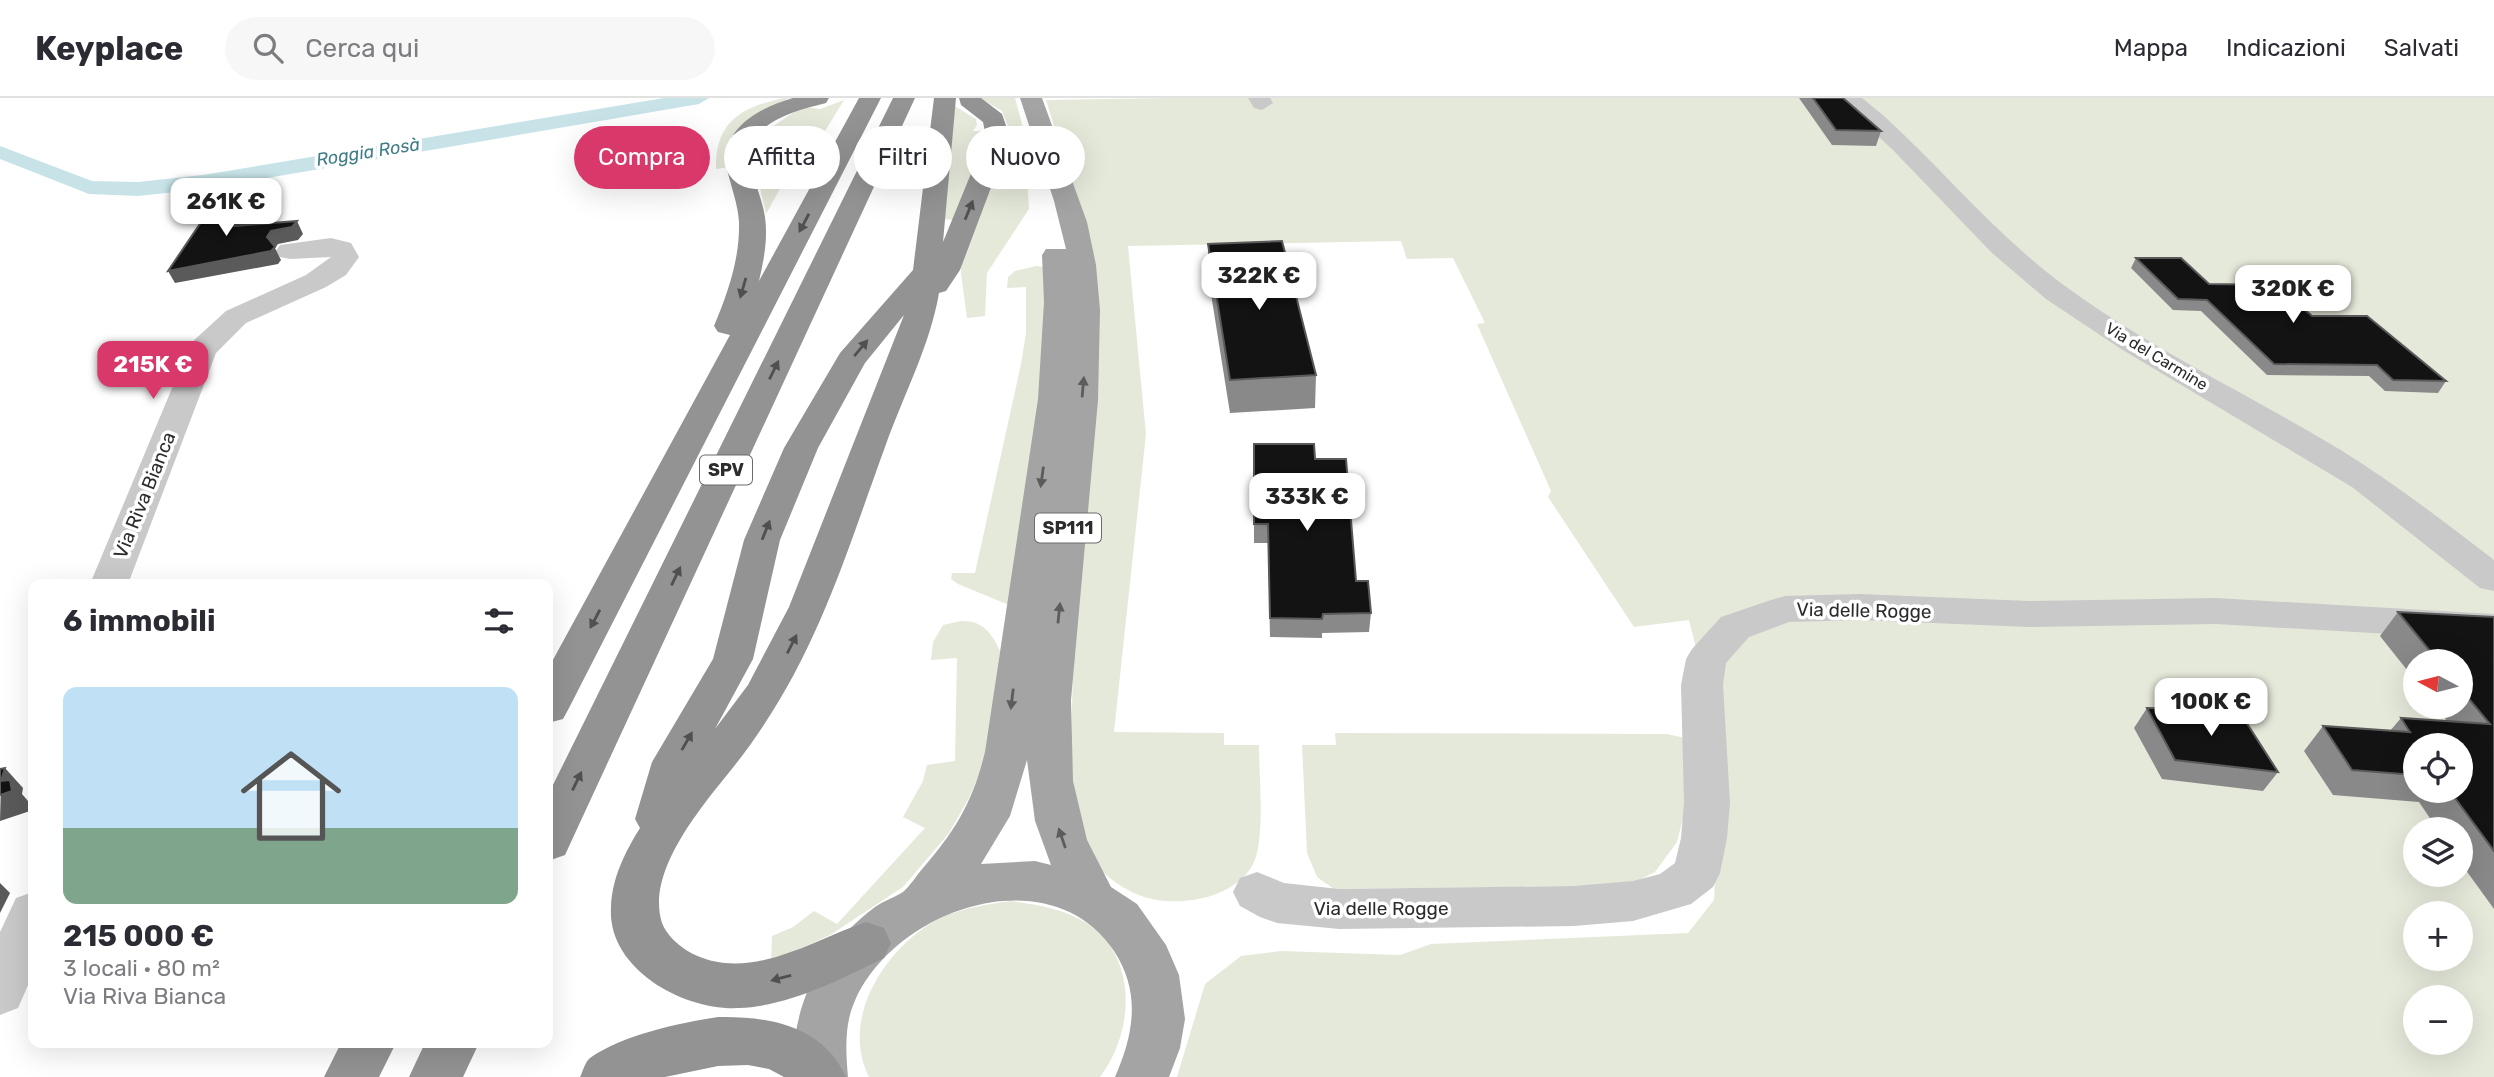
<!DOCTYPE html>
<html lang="it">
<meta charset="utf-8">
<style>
:root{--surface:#fff;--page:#f7f7f7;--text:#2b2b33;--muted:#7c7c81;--line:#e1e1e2;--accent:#d9386a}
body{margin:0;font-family:Rubik,sans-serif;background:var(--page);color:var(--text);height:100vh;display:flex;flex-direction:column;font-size:26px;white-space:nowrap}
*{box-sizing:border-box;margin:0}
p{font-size:23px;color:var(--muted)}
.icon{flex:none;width:38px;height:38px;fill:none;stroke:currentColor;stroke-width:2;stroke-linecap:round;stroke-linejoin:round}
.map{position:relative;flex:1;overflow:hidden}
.side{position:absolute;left:28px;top:481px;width:525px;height:469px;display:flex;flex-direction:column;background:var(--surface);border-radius:14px;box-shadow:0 7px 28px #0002}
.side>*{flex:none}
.hud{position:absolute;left:574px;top:28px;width:665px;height:63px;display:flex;gap:14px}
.needle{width:46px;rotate:277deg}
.fabs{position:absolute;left:2403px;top:551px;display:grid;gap:14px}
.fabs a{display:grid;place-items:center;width:70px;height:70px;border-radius:50%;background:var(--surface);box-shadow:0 7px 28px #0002;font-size:35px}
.price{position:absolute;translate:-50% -60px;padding:0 16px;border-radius:14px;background:#fff;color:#222;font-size:23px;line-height:46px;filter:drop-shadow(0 2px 4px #0008)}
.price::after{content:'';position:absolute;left:50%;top:42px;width:21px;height:16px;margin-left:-10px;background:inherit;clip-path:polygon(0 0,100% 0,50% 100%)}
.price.on{background:var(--accent);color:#fff}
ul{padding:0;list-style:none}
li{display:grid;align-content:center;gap:14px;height:371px;padding:0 35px}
li span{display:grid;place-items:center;height:217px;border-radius:14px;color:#555}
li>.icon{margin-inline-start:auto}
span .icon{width:126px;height:126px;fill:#fffc;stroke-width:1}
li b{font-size:30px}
h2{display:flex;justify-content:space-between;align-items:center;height:84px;padding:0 35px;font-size:30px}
.chip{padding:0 24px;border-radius:32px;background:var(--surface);box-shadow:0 7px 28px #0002;font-size:24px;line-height:63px}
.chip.on{background:var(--accent);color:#fff}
header{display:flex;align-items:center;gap:42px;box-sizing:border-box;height:98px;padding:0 35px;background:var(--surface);border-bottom:2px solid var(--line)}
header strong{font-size:33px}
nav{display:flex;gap:38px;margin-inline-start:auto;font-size:24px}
.search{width:490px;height:63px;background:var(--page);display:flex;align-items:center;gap:18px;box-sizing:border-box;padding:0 24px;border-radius:38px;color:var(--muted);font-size:26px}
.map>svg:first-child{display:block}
.green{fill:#e5e9da;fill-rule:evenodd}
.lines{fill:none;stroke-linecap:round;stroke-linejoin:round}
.canal{fill:#c7e3e8;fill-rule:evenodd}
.minor{fill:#c9c9c9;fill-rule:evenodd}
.major{fill:#a4a4a4;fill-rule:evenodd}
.highway{fill:#939393;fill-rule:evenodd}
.wall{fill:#898989;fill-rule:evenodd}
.shaded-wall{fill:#5a5a5a}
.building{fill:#131313;stroke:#5a5a5a;stroke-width:2}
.oneway{fill:#505050}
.oneway2{fill:#5c5c5c}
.labels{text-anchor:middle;stroke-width:7;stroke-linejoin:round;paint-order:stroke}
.far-street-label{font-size:16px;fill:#2c2c2c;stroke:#fff}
.far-water-label{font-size:18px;font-style:italic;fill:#407d87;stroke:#fff}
.shield{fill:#fff;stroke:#6b6b6b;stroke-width:2}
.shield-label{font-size:18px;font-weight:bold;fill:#2c2c2c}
.street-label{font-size:19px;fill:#2c2c2c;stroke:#fff}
</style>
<header>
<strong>Keyplace</strong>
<div class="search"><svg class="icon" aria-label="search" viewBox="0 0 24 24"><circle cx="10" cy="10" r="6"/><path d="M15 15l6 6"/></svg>Cerca qui</div>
<nav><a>Mappa</a><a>Indicazioni</a><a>Salvati</a></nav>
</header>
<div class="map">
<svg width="2494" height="979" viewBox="0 0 2494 979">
<rect width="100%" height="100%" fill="#fff"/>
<g class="green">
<path d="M 784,0 L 794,0 L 786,1 L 787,5 L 772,11 L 729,69 L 716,71 C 715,24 741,9 784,0 Z"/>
<polygon points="980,0 1015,0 1030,56 1027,79 1029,111 987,175 985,218 967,220 961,176 961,149 1009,31 1002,13"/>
<path d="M 1167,0 L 2494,0 L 2494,979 L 1177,979 L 1205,886 L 1241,858 L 1281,853 L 1400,857 L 1431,846 L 1688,835 L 1714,802 L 1721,649 L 1689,522 L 1634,529 L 1548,399 L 1551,393 L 1477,226 L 1485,225 L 1453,160 L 1407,161 L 1401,143 L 1128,148 L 1146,336 L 1114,634 L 1224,635 L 1224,647 L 1259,647 C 1259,679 1264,724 1257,755 C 1247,798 1184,810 1148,800 C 1131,796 1110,782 1098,769 C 1076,744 1076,703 1070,672 L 1087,133 L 1046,2 ZM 2415,564 L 2460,564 L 2460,609 L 2415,609 ZM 2415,648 L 2460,648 L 2460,693 L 2415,693 ZM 2415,732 L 2460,732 L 2460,777 L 2415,777 ZM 2415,816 L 2460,816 L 2460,861 L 2415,861 ZM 2415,900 L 2460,900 L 2460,945 L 2415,945 Z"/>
<polygon points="844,2 813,53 786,80 766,116 754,63 762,36 794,14 807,9 820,11"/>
<polygon points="953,7 976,21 977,27 973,33 982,33 982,54 954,122 943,121"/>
<polygon points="1036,168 1045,169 1044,266 1009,507 958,486 951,481 952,475 975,475 1021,266 1026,235 1026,189 1007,190 1008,179 1015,173"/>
<path d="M 961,523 C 982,522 992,535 1000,553 L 985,662 L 969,700 L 949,735 L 903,789 L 830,837 L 771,864 L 772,838 L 793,829 L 814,813 L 837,826 L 925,730 L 903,719 L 923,683 L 927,667 L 955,663 L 957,560 L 931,562 L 933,544 L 943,527 Z"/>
<polygon points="1335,635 1667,636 1690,641 1685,712 1677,744 1655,774 1637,783 1589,788 1334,791 1317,779 1307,755 1302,647 1336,647"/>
<path d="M 1011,803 C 1037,807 1060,810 1083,823 C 1139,856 1135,933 1100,979 L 869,979 C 841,923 881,858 928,827 C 953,811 983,807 1011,803 Z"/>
</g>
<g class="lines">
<polygon class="canal" points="664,0 709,0 699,6 203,91 138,98 89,96 0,61 0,48 92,83 138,84 203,77"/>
<g class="minor">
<polygon points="1248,0 1270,0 1273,5 1262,12 1254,10"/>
<path d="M 1837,0 L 1862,0 L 1884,18 C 1945,74 1998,139 2065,188 C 2151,251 2248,296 2339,351 C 2393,384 2443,423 2494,462 L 2494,493 L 2480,490 L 2352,389 L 2121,251 L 2046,201 L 1992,155 L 1893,52 Z"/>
<polygon points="331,140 351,145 359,159 346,177 326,189 246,225 216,255 128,486 90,486 191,245 226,213 306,177 331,159 290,161 280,159 276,153 280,147"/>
<polygon points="1860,496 2029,503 2216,500 2494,516 2494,542 2216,526 2029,529 1860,522 1789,524 1749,539 1726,565 1723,587 1730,705 1727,740 1720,775 1713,789 1691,806 1633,823 1574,828 1339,831 1277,825 1260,819 1240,808 1233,794 1240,780 1257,774 1284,785 1339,791 1574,788 1633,783 1660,776 1675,765 1681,740 1684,705 1681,587 1686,561 1692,551 1721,519 1771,502 1785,498"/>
<polygon points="33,794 33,876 18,910 0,917 0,834 16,800"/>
</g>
<path class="major" d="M 1020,0 L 1042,0 L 1087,124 L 1096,167 L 1100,212 L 1098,302 L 1071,602 L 1073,683 L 1087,742 L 1111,789 L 1137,806 L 1166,847 L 1179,877 L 1185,921 L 1180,950 L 1169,979 L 1115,979 C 1134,936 1141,894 1114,853 C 1050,757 893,811 854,905 C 844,928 846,956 848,979 L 794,979 C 789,910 820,850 875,809 C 883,803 894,800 903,794 C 910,788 917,777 923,770 C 956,732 973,703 985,654 L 1038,301 L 1044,204 L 1042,157 L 1046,151 L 1066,151 L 1054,103 ZM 1027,662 L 1035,723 L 1051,767 L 1035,763 L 981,766 L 1010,718 Z"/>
<g class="highway">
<path d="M 793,0 L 829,0 L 826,5 C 798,12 748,24 750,61 C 752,81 762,99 765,119 C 768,140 764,162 759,183 L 859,0 L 881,0 L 569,610 L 563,621 L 548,625 L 548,571 L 730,237 L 718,234 L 714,228 C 728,195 740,160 739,124 C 738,106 731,89 727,71 C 720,30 759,10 793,0 Z"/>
<polygon points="893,0 915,0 571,744 565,757 548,763 548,697"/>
<path d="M 934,0 L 956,0 L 943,144 L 986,39 L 983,24 L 961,7 L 959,0 L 981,0 L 1002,16 L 1010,39 L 960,172 L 946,193 L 939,195 C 930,248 903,298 885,349 C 842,467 814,566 735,667 C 705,705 645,772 662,825 C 666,836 677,846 686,852 C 745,888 810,843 866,824 L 884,830 L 891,845 L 884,860 C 839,882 789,908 739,910 C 684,913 607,871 611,809 C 612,780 625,754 640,730 L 635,721 L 652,664 L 713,561 L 744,442 L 784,350 L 840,255 L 913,172 ZM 904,217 L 789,509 L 748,587 L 715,631 L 753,561 L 780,442 L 818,350 L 865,265 Z"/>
<path d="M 718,919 C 769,918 823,928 846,979 L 784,979 L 769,971 L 748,967 L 718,968 L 665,979 L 580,979 C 583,973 585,964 590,960 C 622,937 679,925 718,919 Z"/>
<polygon points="341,945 396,945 379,979 324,979"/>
<polygon points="425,945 479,945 463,979 409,979"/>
</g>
</g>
<g class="wall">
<polygon points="1799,0 1843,0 1881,33 1876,48 1832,47"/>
<polygon points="1208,146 1316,277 1315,310 1230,315 1208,177"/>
<polygon points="2136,160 2209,186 2312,218 2446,283 2438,295 2385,293 2369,278 2267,277 2201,213 2173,212 2131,170"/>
<polygon points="1254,346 1356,483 1371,515 1369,534 1322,535 1322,540 1270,539 1268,445 1254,445"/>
<path d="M 2398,514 L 2494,519 L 2494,811 L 2460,764 L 2460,732 L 2438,732 L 2419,704 L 2333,697 L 2304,653 L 2323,628 L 2390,633 L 2401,620 L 2447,623 L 2436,609 L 2460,609 L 2460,564 L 2415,564 L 2415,582 L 2380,538 ZM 2415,648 L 2460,693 L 2415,693 Z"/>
<polygon points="2147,610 2278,674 2263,693 2162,681 2134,630"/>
</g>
<g class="shaded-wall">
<polygon points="251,104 257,117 241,140 234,128"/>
<polygon points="297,123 303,136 298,142 278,146 275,150 281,162 278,166 175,185 168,173 267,139 271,133"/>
<polygon points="5,670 23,690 22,696 28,703 30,713 0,723 1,683"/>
<polygon points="0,785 10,795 0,815"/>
</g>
<g class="building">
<polygon points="1813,0 1843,0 1881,33 1836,32"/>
<polygon points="251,104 234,128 297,123 292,129 271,133 267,139 275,149 271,153 168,173 212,108"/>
<polygon points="1282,143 1316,277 1230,282 1208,146"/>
<polygon points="2136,160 2181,160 2209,186 2276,187 2312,218 2367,218 2446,283 2393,282 2377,267 2274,266 2207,202 2178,201"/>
<polygon points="1254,346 1314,346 1315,361 1346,361 1356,483 1368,483 1371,515 1323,516 1322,521 1270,520 1268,426 1254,426"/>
<polygon points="2398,514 2494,519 2494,753 2450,693 2460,693 2460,648 2415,648 2415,677 2352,672 2323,628 2410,634 2401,620 2490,626 2460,590 2460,564 2439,564"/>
<polygon points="2147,610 2239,613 2278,674 2175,662"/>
<polygon points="5,670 1,683 10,682 12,693 0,697 0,671"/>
</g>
<defs><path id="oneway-solid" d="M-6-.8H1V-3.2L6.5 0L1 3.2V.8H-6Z" transform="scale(1.75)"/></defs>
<g class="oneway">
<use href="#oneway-solid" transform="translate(969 112) rotate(-68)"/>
<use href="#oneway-solid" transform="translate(804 125) rotate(118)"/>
<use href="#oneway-solid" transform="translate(743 190) rotate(106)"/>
<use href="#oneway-solid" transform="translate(861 250) rotate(-50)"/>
<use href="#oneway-solid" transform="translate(774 272) rotate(-64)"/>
<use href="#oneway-solid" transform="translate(766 432) rotate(-68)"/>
<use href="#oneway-solid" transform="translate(676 478) rotate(-64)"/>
<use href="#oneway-solid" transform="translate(595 521) rotate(118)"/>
<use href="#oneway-solid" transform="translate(792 546) rotate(-63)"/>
<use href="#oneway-solid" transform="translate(687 643) rotate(-60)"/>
<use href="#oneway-solid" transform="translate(577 683) rotate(-64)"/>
<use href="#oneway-solid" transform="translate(781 880) rotate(165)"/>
</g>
<g class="oneway2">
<use href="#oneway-solid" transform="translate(1083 289) rotate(-85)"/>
<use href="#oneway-solid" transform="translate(1042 379) rotate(98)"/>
<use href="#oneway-solid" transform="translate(1059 515) rotate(-84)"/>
<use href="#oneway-solid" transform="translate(1012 601) rotate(97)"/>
<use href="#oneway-solid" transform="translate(1062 740) rotate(-109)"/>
</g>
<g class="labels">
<g class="far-street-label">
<text transform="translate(2157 258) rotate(31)" y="6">Via del Carmine</text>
</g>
<g class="far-water-label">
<text transform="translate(368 54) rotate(-9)" y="6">Roggia Rosà</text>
</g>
<g class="shield">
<rect x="700" y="357.5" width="52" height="29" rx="5"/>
<rect x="1035" y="415.5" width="66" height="29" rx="5"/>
</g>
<g class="shield-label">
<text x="726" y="378">SPV</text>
<text x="1068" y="436">SP111</text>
</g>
<g class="street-label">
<text transform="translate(144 397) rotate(-68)" y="7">Via Riva Bianca</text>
<text transform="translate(1864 512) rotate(1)" y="7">Via delle Rogge</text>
<text x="1381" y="817">Via delle Rogge</text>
</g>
</g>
</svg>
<div class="fabs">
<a><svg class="needle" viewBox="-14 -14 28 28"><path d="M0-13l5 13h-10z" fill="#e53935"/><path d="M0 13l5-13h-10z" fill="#7c7c81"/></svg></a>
<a><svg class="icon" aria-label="locate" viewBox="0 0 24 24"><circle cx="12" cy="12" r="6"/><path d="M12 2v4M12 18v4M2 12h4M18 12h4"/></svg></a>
<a><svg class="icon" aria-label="layers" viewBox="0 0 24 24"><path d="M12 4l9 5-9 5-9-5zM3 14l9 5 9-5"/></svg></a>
<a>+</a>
<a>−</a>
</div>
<b class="price" style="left:226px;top:140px">261K €</b>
<b class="price" style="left:1259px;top:214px">322K €</b>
<b class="price" style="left:2293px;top:227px">320K €</b>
<b class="price on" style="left:153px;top:303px">215K €</b>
<b class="price" style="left:1307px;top:435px">333K €</b>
<b class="price" style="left:2211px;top:640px">100K €</b>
<div class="hud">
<a class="chip on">Compra</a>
<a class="chip">Affitta</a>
<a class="chip">Filtri</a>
<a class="chip">Nuovo</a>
</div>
<section class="side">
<h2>6 immobili<svg class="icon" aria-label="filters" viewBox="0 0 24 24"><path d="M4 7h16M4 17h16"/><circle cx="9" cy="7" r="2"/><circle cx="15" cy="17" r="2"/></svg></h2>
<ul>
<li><span style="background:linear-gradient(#bfe0f5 65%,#7fa58c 0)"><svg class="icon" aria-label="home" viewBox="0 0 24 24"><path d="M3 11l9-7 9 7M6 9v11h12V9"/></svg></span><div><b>215 000 €</b><p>3 locali · 80 m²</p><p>Via Riva Bianca</p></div></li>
</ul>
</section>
</div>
